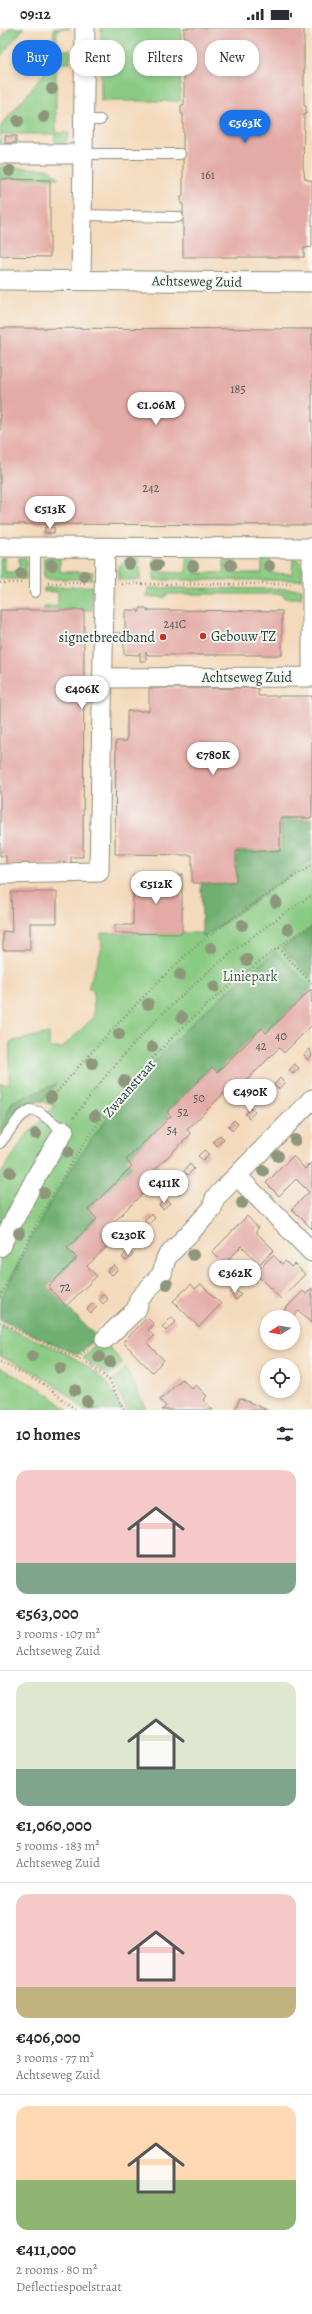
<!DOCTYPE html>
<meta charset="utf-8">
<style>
:root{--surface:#fff;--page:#f7f7f7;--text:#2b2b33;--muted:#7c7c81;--line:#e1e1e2;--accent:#1a73e8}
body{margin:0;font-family:Alegreya,serif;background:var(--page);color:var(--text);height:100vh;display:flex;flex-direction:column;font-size:15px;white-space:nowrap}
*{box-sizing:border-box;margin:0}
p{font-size:13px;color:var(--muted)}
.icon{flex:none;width:22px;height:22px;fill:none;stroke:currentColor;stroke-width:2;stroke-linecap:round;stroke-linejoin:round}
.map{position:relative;height:1382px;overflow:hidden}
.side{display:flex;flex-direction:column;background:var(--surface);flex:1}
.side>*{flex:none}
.guide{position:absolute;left:12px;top:12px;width:288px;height:36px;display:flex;gap:8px}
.needle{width:26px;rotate:259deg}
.fabs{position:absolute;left:260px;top:1282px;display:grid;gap:8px}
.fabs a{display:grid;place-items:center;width:40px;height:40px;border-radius:50%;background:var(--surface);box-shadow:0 2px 6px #0003;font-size:20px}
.price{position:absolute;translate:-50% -34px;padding:0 9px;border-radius:14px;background:#fff;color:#222;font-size:13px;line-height:26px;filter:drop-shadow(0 1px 2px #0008)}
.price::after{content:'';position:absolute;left:50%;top:24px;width:12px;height:9px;margin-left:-6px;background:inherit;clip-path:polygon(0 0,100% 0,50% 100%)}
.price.active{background:var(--accent);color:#fff}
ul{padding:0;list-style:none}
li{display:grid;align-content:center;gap:8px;height:212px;padding:0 16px}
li+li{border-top:1px solid var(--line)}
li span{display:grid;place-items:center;height:124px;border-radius:12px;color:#555}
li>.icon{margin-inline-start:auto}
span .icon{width:72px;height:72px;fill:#fffc;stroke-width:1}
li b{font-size:17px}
h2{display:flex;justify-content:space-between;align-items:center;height:48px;padding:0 16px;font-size:17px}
.pill{padding:0 14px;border-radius:16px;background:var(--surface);box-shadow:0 2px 6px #0003;font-size:14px;line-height:36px}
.pill.active{background:var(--accent);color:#fff}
.status{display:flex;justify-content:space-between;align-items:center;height:28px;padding:0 20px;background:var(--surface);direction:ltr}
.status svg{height:11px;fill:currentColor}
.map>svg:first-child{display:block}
.green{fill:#8acb83;stroke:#54845c}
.forest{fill:#6faf71;stroke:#477652}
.building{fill:#e4aaa5}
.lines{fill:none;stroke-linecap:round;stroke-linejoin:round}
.lane-casing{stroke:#8a8c78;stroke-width:12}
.street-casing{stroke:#8a8c78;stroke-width:21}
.path{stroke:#8a8c78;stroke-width:2.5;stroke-dasharray:1 3;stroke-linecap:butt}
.lane{stroke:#fff;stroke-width:10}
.street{stroke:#fff;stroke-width:19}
.tree{fill:#8e977c}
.poi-dot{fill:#c8321e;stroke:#f6f6f2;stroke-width:1.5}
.labels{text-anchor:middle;stroke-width:4;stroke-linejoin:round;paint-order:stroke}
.number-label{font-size:12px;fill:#505850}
.street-label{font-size:14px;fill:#1f3d34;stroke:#f6f6f2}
.poi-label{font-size:14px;fill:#1f3d34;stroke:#f6f6f2;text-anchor:start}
.park-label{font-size:14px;fill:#3a6048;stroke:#f6f6f2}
</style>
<div class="status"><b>09:12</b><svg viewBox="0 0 49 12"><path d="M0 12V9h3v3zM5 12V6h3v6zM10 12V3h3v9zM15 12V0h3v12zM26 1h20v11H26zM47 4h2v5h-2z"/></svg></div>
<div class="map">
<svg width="312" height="1382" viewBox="0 0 312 1382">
<rect width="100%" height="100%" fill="#f6f6f2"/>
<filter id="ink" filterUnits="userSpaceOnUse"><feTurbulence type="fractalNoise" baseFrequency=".025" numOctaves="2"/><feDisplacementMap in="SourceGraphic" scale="8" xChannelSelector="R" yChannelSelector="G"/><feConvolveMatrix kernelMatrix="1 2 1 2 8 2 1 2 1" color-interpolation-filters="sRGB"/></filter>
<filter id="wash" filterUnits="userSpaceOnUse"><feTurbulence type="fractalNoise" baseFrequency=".012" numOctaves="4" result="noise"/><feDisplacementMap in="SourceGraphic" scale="16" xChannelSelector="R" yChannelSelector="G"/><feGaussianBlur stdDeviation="0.9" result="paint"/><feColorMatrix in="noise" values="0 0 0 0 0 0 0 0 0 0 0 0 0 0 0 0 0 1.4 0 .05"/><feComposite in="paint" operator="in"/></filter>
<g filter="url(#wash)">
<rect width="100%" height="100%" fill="#f4dabc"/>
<g class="green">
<polygon points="9,0 24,0 0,29 0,12"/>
<polygon points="54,0 70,0 57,1 57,22 70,22 70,35 56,35 56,105 69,105 65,117 55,119 55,106 1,106 0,119 0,99 53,35 43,26 53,21"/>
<polygon points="101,0 181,0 180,73 101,73"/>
<polygon points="0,139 49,141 59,150 0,151"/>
<polygon points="60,529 60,544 93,544 92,551 44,551 44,530"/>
<polygon points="0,530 5,530 5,544 19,544 19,530 26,530 26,551 0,551"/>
<polygon points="130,530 140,530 140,552 118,552 119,538"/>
<polygon points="154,530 158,530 159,544 187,545 187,530 196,530 196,545 224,545 224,530 233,530 233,545 262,545 262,531 270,531 270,545 292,546 293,531 299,532 302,536 302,552 154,552"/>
<polygon points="92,558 92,582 44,582 44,579 58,578 58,564 44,564 44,560"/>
<polygon points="148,560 302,561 301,570 284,570 283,566 166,566 166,569 147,569"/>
<polygon points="312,832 312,957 266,1002 262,998 212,1037 165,1084 0,1291 0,1147 24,1110 54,1078 42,1073 55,1057 12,1074 0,1104 0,1056 9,1056 10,1014 49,1005 49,1020 62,1020 94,989 93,960 88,960 102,920 101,905 202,905 204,908"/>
<path d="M 0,1297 C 44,1317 105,1332 122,1382 L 84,1382 C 60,1357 32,1341 0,1328 Z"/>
<polygon points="100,1312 108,1318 123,1335 109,1348 83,1330"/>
<polygon points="126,1339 146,1382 127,1382 113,1352"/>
<polygon points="0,1340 41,1361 68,1382 0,1382"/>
</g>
<g class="forest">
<polygon points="281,791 312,791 312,832 204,909 202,905 201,855 236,855 236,823 279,823"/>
<polygon points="312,899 312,950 282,920"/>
<path d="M 276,924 L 312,960 L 266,1005 L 261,1000 L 217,1044 L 212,1039 L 167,1084 L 170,1088 L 126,1132 L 132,1138 L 88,1182 L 97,1191 L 67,1220 L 77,1230 L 47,1259 L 97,1309 L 78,1327 L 0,1292 C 0,1287 0,1281 0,1277 C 2,1264 22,1229 28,1216 C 88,1098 170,1004 276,924 Z"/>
<polygon points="56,1056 42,1073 27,1076 2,1105 0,1104 12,1074"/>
</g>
<g id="blocks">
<g class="building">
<polygon points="184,0 304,0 304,78 306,78 306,86 304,86 303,138 305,151 312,153 312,219 304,220 304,229 183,229 183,176 181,176 181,168 183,168 183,86 181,86 181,77 184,77"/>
<rect x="5" y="108" width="11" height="7"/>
<polygon points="0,151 50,152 50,229 0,228"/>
<polygon points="0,300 312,301 312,497 0,496"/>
<rect x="45" y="499" width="9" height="6"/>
<polygon points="140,580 146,580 148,584 148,582 282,583 282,627 148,627 146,624 146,633 140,633 140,624 138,627 124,626 124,610 84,610 83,829 71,829 71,837 6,837 6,828 0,828 0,582 84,582 84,605 125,605 125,582 138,582 138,584 140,584"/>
<polygon points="149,660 258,660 258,668 312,668 312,790 280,790 280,823 236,823 236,855 192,855 192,827 115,826 116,713 127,713 127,683 149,683"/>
<polygon points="182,845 182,906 115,905 115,897 133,897 133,846 181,847"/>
<polygon points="11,864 57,864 57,895 30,895 30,922 3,922 3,903 12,904"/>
<polygon points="311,961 312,997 284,1025 279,1020 235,1064 230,1059 187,1102 191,1106 146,1150 152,1156 108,1200 117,1209 87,1238 97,1248 66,1278 48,1259 77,1230 67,1220 97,1191 88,1182 132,1138 126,1132 171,1088 167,1084 212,1039 217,1044 262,1000 266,1005"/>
<polygon points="310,1021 312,1028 308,1032 304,1027"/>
<polygon points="295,1036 299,1040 293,1046 289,1042"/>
<polygon points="280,1050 285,1055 278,1061 274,1057"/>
<polygon points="266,1065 270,1069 264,1075 260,1071"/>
<polygon points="251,1080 255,1084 249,1090 245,1086"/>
<polygon points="234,1092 238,1096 232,1103 228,1098"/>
<polygon points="220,1107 224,1111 217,1118 213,1113"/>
<polygon points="204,1122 209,1126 203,1132 198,1128"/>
<polygon points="293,1128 305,1141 312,1134 312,1201 292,1181 309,1164 296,1151 279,1168 266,1155"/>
<polygon points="190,1136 194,1141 188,1147 184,1143"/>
<polygon points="180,1157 184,1161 178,1167 173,1163"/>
<polygon points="165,1171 170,1175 163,1181 159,1177"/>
<polygon points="151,1186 155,1190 149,1196 144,1192"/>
<polygon points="247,1188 258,1200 256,1204 274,1222 259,1236 242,1218 224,1236 212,1224"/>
<polygon points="136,1200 140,1204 134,1211 130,1206"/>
<polygon points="129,1222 133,1227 126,1233 122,1229"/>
<polygon points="273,1227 282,1236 285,1233 291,1239 294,1236 305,1246 281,1271 255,1245"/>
<polygon points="114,1237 118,1241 112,1247 107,1243"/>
<polygon points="191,1256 195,1261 201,1256 221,1276 199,1299 173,1273"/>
<polygon points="312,1260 312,1296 299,1283 291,1289 284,1282 303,1263 306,1266"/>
<polygon points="234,1261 241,1267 236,1272 230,1265"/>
<polygon points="103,1266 108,1271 103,1276 99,1271"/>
<polygon points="93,1275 97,1279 91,1285 87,1281"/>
<polygon points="172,1289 176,1294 166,1303 162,1299"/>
<polygon points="147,1290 154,1296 148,1302 154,1308 147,1315 164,1332 152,1344 123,1314"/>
<polygon points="182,1351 192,1361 196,1357 207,1368 203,1372 213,1382 162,1382 166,1378 160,1372"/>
<polygon points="240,1370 267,1382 235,1382"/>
</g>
</g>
</g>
<g filter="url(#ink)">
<use href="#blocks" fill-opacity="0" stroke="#8a8c78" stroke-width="1"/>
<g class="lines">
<defs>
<g id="lane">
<polyline points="84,92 100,92"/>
<polyline points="83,126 180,126"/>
<polyline points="82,187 178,189"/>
<polyline points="35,519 35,564"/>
<polyline points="0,1115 20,1089 30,1082 39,1084 64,1103"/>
</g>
<g id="street">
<polyline points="0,126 83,126"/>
<polyline points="0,252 312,254"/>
<polyline points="81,252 85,0"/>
<polyline points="0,519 312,520"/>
<polyline points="102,650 312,649 312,520"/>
<polyline points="0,846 99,844 105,520"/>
<polyline points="237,1148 312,1224"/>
<polyline points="0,1219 37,1147 64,1103"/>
<polyline points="105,1311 137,1281 139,1271 162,1246 166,1230 212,1181 215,1170 312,1071"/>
</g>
</defs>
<use href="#lane" class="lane-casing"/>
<use href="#street" class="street-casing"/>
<g class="path">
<polyline points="0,555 21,555"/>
<polyline points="48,555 85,555"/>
<polyline points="122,556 293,556"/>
<polyline points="278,920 312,955"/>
<path d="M 49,1073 C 91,1024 135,975 182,931 C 221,895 268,866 312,837"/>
<path d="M 74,1089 C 142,996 216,930 312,867"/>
<path d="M 0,1269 C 29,1209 60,1147 100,1093 C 158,1015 232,950 312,896"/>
<polyline points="0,1294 91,1337 109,1352 124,1382"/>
<polyline points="78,1330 89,1320"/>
<polyline points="0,1334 45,1357 76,1382"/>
</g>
<use href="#lane" class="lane"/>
<use href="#street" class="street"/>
</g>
<g class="tree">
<circle cx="108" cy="30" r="6"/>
<circle cx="52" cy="61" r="6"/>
<circle cx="44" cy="89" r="6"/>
<circle cx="18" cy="93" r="6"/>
<circle cx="10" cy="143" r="6"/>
<circle cx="129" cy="536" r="6"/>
<circle cx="52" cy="537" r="6"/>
<circle cx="157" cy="537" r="6"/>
<circle cx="231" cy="537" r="6"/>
<circle cx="193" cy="538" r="6"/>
<circle cx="269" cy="538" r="6"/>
<circle cx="21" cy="546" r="6"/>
<circle cx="84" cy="548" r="6"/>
<circle cx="276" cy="874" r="6"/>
<circle cx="242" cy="897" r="6"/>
<circle cx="288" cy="901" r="6"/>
<circle cx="211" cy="920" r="6"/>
<circle cx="247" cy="932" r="6"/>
<circle cx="180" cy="947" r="6"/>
<circle cx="214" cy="959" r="6"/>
<circle cx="148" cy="976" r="6"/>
<circle cx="182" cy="989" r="6"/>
<circle cx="119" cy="1006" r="6"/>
<circle cx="152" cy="1019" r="6"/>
<circle cx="92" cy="1035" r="6"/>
<circle cx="124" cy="1053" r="6"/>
<circle cx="51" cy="1069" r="6"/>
<circle cx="95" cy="1088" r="6"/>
<circle cx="36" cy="1106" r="6"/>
<circle cx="295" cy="1112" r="6"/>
<circle cx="68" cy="1124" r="6"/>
<circle cx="278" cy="1128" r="6"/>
<circle cx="263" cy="1143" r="6"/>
<circle cx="10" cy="1144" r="6"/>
<circle cx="44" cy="1165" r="6"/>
<circle cx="242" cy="1175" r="6"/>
<circle cx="19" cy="1205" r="6"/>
<circle cx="193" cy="1227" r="6"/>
<circle cx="167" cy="1256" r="6"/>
<circle cx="32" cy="1328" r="6"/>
<circle cx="99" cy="1329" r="6"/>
<circle cx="110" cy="1334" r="6"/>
<circle cx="60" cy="1340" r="6"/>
<circle cx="75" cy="1362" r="6"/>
<circle cx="87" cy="1373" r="6"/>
</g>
</g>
<g class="poi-dot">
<circle cx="203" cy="608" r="4"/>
<circle cx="163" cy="609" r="4"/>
</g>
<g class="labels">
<g class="number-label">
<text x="208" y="151">161</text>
<text x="238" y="365">185</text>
<text x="151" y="464">242</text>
<text x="175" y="600">241C</text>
<text x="281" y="1012">40</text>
<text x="261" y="1022">42</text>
<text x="199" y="1074">50</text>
<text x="183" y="1088">52</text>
<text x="172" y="1106">54</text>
<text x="65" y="1263">72</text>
</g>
<g class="street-label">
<text transform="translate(197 253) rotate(1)" y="5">Achtseweg Zuid</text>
<text x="247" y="654">Achtseweg Zuid</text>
<text transform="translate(129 1060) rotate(-49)" y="5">Zwaanstraat</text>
</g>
<g class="poi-label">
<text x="211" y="613">Gebouw TZ</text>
<text x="155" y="614" text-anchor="end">signetbreedband</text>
</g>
<g class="park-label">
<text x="250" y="953">Liniepark</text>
</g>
</g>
</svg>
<div class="fabs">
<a><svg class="needle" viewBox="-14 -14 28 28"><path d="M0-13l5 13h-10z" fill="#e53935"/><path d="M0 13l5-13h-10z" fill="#7c7c81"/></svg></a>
<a><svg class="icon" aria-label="locate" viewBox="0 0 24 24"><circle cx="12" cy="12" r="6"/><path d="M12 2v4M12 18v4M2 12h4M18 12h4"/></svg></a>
</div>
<b class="price active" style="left:245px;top:116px">€563K</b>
<b class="price" style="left:156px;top:398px">€1.06M</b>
<b class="price" style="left:50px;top:502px">€513K</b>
<b class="price" style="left:82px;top:682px">€406K</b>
<b class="price" style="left:213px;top:748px">€780K</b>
<b class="price" style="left:156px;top:877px">€512K</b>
<b class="price" style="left:250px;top:1085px">€490K</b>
<b class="price" style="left:164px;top:1176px">€411K</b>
<b class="price" style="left:128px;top:1228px">€230K</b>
<b class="price" style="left:235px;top:1266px">€362K</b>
<div class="guide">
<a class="pill active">Buy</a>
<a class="pill">Rent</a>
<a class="pill">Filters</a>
<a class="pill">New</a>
</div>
</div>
<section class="side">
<h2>10 homes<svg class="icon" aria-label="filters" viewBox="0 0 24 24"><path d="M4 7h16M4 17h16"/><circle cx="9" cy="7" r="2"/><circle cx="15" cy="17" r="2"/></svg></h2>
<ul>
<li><span style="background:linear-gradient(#f6c9c9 75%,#7fa58c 0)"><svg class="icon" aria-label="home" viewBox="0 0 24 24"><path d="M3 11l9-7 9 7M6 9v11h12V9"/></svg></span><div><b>€563,000</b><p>3 rooms · 107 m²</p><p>Achtseweg Zuid</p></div></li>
<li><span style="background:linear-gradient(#dfe7d0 70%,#7fa58c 0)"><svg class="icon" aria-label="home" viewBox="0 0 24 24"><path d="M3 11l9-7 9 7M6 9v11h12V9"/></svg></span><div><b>€1,060,000</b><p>5 rooms · 183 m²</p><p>Achtseweg Zuid</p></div></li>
<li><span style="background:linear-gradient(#f6c9c9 75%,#c2b280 0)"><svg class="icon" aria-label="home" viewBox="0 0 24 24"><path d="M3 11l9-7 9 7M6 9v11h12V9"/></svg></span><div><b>€406,000</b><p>3 rooms · 77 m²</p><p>Achtseweg Zuid</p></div></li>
<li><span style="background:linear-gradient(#ffd9b3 60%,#8fb573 0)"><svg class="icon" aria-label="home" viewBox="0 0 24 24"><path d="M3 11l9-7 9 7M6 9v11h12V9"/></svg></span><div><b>€411,000</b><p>2 rooms · 80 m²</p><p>Deflectiespoelstraat</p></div></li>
</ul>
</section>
